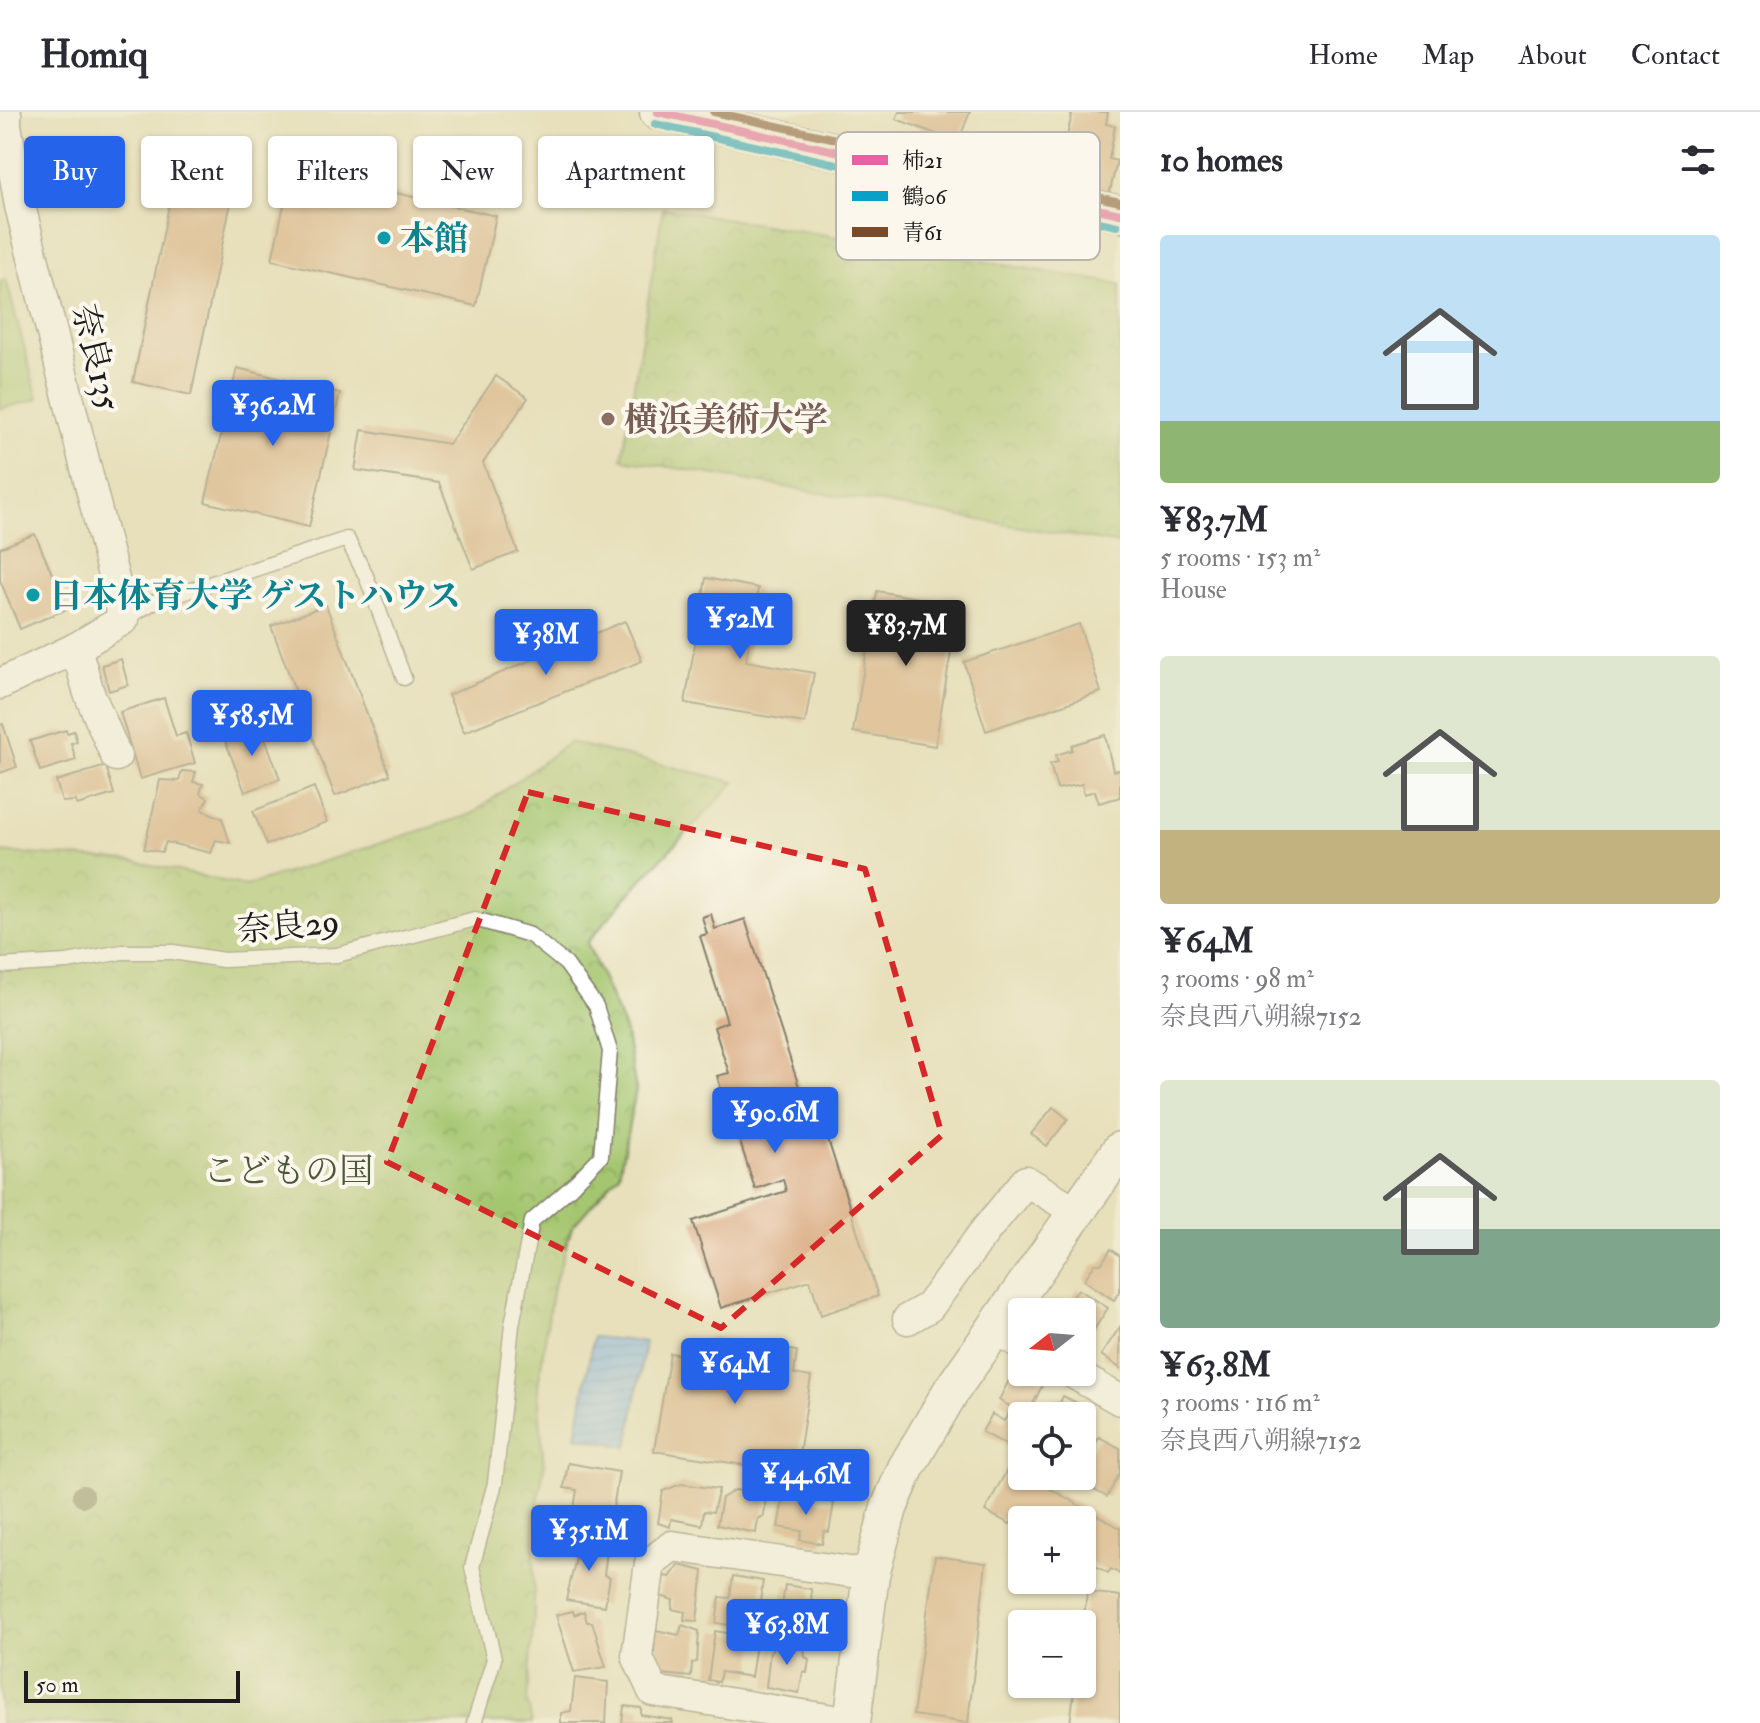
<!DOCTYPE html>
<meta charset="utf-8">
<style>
:root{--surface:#fff;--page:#f2f2f3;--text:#2b2b33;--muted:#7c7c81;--line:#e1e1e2;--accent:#2563eb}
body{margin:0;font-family:"IM FELL Double Pica","Noto Serif JP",serif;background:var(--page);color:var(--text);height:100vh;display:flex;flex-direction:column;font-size:30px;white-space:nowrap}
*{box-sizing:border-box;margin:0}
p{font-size:26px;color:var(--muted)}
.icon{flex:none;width:44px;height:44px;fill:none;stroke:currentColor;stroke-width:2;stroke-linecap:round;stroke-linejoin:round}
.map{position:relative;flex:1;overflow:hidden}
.drawer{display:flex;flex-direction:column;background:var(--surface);width:640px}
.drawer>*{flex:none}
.top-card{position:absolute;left:24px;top:24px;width:760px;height:72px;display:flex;gap:16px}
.needle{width:52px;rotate:253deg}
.controls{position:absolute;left:1008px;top:1186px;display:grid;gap:16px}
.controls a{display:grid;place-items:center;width:88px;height:88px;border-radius:8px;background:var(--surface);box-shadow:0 2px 6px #0004;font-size:40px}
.scale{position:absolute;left:24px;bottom:20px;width:216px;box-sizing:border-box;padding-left:8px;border:4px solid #1c1c1c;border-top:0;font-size:22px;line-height:28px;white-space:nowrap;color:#1c1c1c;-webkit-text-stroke:6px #fbf7ec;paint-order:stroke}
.price{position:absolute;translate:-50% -68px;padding:0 18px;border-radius:8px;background:var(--accent);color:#fff;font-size:26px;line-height:52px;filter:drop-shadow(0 2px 4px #0008)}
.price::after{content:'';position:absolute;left:50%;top:48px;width:24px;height:18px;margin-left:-12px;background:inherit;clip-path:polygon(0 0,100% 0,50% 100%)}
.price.active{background:#222;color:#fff}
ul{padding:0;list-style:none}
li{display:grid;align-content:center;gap:16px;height:424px;padding:0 40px}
li span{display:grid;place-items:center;height:248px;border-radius:8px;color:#555}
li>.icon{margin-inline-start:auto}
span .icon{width:144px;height:144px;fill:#fffc;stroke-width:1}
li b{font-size:34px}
h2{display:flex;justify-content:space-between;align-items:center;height:96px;padding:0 40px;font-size:34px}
.pill{padding:0 28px;border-radius:8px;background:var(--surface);box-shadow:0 2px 6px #0004;font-size:28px;line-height:72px}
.pill.active{background:var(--accent);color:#fff}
header{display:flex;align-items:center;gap:48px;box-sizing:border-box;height:112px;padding:0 40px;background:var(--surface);border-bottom:2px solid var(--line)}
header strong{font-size:38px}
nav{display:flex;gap:44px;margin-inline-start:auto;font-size:28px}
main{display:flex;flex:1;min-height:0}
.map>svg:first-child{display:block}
.grass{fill:#a5c66f;stroke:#607146;stroke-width:2}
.park{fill:url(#park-crowns);stroke:#607146;stroke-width:2}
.water{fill:url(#water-rules);stroke:#4e6886;stroke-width:2}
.building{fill:#d7a579}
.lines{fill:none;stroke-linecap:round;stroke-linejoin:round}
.service-casing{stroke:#827e6c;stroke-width:17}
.minor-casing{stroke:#827e6c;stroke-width:33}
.tertiary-casing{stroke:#827e6c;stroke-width:39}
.service{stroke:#fff;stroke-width:14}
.minor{stroke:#fff;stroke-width:30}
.tertiary{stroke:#fff;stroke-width:36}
.bus-1-casing{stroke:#fbf7ec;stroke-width:14}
.bus-2-casing{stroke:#fbf7ec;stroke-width:14}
.bus-3-casing{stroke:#fbf7ec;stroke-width:14}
.bus-1{stroke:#e861a5;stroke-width:8}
.bus-2{stroke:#07a0c6;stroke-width:8}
.bus-3{stroke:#7a4b2a;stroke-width:8}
.tree{fill:#929574}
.marked{fill:none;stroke:#d62828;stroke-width:6;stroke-dasharray:16 10;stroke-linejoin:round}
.culture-dot{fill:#0f9aa8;stroke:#fbf7ec;stroke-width:3}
.education-dot{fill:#8d6e63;stroke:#fbf7ec;stroke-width:3}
.labels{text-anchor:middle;stroke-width:8;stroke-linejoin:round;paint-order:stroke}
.culture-label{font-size:34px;font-weight:bold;fill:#0d838f;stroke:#fbf7ec;text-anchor:start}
.street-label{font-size:34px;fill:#1c1c1c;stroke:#fbf7ec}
.education-label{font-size:34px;font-weight:bold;fill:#785e54;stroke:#fbf7ec;text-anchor:start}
.park-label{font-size:34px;fill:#4c5839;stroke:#fbf7ec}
.key{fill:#fbf7ec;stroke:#b8b5ae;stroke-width:2}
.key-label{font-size:22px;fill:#1c1c1c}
</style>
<header>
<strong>Homiq</strong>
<nav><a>Home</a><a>Map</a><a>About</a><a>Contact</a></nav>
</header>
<main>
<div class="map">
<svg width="1120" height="1611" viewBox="0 0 1120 1611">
<defs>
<pattern id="park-crowns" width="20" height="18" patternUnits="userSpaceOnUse" patternTransform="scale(2)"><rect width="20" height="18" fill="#a5c66f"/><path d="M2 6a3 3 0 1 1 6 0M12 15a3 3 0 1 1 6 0" fill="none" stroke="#8daa60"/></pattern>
<pattern id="water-rules" width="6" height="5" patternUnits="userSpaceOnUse" patternTransform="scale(2)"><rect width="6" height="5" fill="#81b5ef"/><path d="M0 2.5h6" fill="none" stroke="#6f9bcc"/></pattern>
</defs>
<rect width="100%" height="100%" fill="#fbf7ec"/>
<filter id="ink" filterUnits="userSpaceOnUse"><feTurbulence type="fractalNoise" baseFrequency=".0125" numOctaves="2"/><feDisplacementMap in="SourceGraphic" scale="16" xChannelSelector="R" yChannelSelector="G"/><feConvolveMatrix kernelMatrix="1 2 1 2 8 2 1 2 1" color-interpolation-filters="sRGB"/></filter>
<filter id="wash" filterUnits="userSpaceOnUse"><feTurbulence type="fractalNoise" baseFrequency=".006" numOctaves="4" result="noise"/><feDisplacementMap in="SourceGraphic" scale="32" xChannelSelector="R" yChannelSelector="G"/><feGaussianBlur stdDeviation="1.8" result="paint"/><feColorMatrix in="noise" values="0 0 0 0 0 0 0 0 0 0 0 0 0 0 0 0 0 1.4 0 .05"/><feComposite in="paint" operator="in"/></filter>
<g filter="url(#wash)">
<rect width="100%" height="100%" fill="#e8e0bb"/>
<polygon class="grass" points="6,167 38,287 0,297 0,169"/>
<g class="park">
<polygon points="663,96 1120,172 1120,432 622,347"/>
<polygon points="569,630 735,670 642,767 587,831 625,918 636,978 619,1062 572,1115 552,1180 538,1275 544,1356 534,1410 534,1506 527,1588 532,1611 0,1611 0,740 133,749 246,774 472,702"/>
</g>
<polygon class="water" points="593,1225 645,1230 628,1335 576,1324"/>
<g id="blocks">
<g class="building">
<polygon points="899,0 970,0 958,30 896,7"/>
<polygon points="1066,0 1108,0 1106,12 1115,14 1109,47 1117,49 1109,83 1068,72 1076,31 1066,28 1072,3"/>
<polygon points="181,34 240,47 191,283 133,270"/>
<polygon points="292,57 496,104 476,194 272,148"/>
<polygon points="237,256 340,281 309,415 205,390"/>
<polygon points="496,264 528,286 483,351 518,440 473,457 439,371 355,358 362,318 449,332"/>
<polygon points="35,422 67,497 20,517 0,468 0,436"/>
<polygon points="706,466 758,476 746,549 814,561 805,611 685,591"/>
<polygon points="877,479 959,493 935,634 853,620"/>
<polygon points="326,493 390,663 335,684 271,514"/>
<polygon points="625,509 642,549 464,620 448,583"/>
<polygon points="1079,512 1101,580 986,619 964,550"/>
<polygon points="121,547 128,573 109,579 102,553"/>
<polygon points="164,586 176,624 186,621 195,651 140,667 120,600"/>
<polygon points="3,612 17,655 0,661 0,613"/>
<polygon points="260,612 280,667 245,680 224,626"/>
<polygon points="66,618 67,621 74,619 77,630 71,631 76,648 40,659 30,629"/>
<polygon points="1105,623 1113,659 1120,658 1120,685 1099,691 1095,679 1084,682 1082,672 1057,677 1050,652 1058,650 1056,643 1072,638 1072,633"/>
<polygon points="106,654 114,682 77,693 76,689 62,690 56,669"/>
<polygon points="182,659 196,660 193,670 203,672 200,681 208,686 202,698 222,706 230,731 216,728 211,741 166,730 162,740 144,737 160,668 179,669"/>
<polygon points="314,675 327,710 267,733 253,699"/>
<polygon points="711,802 715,817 745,807 802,984 813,981 878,1184 821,1203 810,1168 721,1196 693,1109 786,1079 783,1067 755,1077 734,1011 753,1005 749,990 727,997 717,964 729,961 714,915 727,910 700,824 707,822 702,805"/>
<polygon points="1053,995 1068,1007 1047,1034 1031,1022"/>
<polygon points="1111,1137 1120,1144 1120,1179 1114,1188 1084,1168 1095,1152 1101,1152"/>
<polygon points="1078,1177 1108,1196 1093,1219 1087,1215 1082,1223 1082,1200 1063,1200"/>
<polygon points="1120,1215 1120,1256 1101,1243"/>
<polygon points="710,1225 797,1239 794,1262 811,1265 796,1361 654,1339 670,1241 707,1247"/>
<polygon points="1027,1261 1044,1270 1027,1304 999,1288 1012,1262 1023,1267"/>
<polygon points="1063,1284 1085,1295 1080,1304 1046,1304 1052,1291 1060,1291"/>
<polygon points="992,1302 1004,1309 1008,1302 1022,1309 1022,1331 1018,1339 982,1320"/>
<polygon points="1099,1325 1120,1336 1120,1361 1107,1385 1075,1368 1078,1364 1082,1364 1082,1356"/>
<polygon points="568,1351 619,1360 609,1421 571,1415 577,1378 564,1376"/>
<polygon points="1009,1354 1022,1361 1022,1364 1027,1364 1120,1416 1120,1462 1111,1457 1108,1461 1082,1446 1082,1408 1022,1408 1022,1411 1015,1407 1010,1412 985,1399"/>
<polygon points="681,1372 719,1377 713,1400 704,1399 702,1413 671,1407 670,1415 658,1411 663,1379"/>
<polygon points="735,1378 766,1383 764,1404 758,1407 756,1421 717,1413 722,1386"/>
<polygon points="784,1382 834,1391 829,1420 824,1419 822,1432 800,1428 802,1419 778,1415"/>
<polygon points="577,1425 599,1426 598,1436 607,1439 604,1463 610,1465 605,1494 566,1488 576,1446 572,1442"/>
<polygon points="935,1444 986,1451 968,1611 913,1603"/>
<polygon points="679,1453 703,1459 697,1509 684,1508 685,1500 672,1497 673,1488 660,1484 663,1464 670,1465"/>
<polygon points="733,1464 763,1469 756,1517 716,1511 720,1485 730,1486"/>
<polygon points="785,1473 811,1477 812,1495 817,1493 816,1507 809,1508 807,1525 772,1518 774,1494 782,1494"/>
<polygon points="1087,1480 1120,1484 1120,1611 1070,1611 1075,1572 1082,1572 1082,1520"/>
<polygon points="573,1499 574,1503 584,1499 587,1510 592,1510 606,1555 574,1560 556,1503"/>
<polygon points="682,1513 699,1519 697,1550 692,1551 691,1565 662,1562 653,1550 656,1518 679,1523"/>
<polygon points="715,1519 757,1526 751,1565 721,1560 719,1570 708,1568"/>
<polygon points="777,1529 804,1533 805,1545 809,1547 807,1561 803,1560 799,1581 766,1575 770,1540"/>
<polygon points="575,1566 608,1570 606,1611 561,1611 561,1601 571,1599"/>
<polygon points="624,1594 641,1596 641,1603 672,1608 673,1611 622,1611"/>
</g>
</g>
</g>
<g filter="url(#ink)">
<use href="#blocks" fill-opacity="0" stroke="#827e6c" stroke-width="2"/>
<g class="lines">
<defs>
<g id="service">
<polyline points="124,507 154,490 347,427 366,464 404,566"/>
<polyline points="0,854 67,850 122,840 173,840 223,848 337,843 475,807 530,823 566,852 596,894 610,939 601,1044 569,1077 532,1109 512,1213 495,1371 472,1455 494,1547 474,1611"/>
</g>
<g id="minor">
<polyline points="76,536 89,581 116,644"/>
<polyline points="0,572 76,536 124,507 20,94 6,13 6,0"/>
<polyline points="908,1207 929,1195 985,1119 1026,1069 1077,1100"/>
<polyline points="995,1217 1022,1232"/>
<polyline points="1071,1260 1120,1288"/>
<polyline points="852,1611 653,1579 637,1544 650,1451 672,1434 871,1463"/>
</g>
<g id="tertiary">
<polyline points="658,0 1120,102"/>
<polyline points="852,1611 871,1463 889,1396 906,1356 951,1279 1120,1038"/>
</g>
</defs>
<use href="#service" class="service-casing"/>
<use href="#minor" class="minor-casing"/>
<use href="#tertiary" class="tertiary-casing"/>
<use href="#service" class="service"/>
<use href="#minor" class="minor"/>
<use href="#tertiary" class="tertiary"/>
<defs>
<polyline id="bus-1" points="658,0 1120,102"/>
<polyline id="bus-2" points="655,12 1117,114"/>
<polyline id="bus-3" points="714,0 1120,90"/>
</defs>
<use href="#bus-1" class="bus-1-casing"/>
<use href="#bus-2" class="bus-2-casing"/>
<use href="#bus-3" class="bus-3-casing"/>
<use href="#bus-1" class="bus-1"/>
<use href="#bus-2" class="bus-2"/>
<use href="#bus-3" class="bus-3"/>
</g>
<circle class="tree" cx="83" cy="1384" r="11"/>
</g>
<path d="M0 0H1120V1611H0ZM 528,680 L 865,757 L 942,1023 L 721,1216 L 387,1050 Z" fill="#e8e0bb" fill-opacity=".55" fill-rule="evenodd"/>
<path class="marked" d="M 528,680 L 865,757 L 942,1023 L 721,1216 L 387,1050 Z"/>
<g class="culture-dot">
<circle cx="384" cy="126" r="8"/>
<circle cx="33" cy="483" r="8"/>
</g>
<circle class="education-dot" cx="608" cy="307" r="8"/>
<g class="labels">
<g class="culture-label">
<text x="400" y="138">本館</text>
<text x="49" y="495">日本体育大学 ゲストハウス</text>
</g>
<g class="street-label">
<text transform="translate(97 245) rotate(76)" y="12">奈良135</text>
<text transform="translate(288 813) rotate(-5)" y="12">奈良29</text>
</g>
<g class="education-label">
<text x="624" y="319">横浜美術大学</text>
</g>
<g class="park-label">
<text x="288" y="1070">こどもの国</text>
</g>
</g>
<rect x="836" y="20" width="264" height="128" rx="12" class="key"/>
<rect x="852" y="43" width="36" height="10" fill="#e861a5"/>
<rect x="852" y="79" width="36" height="10" fill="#07a0c6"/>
<rect x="852" y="115" width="36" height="10" fill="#7a4b2a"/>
<g class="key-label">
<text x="902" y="56">柿21</text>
<text x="902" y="92">鶴06</text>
<text x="902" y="128">青61</text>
</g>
</svg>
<div class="controls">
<a><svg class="needle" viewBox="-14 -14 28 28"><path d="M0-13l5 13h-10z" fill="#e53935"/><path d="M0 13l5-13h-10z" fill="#7c7c81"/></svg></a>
<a><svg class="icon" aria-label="locate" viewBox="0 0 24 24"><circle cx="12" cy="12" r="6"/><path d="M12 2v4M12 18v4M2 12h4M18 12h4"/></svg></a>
<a>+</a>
<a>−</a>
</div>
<div class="scale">50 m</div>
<b class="price" style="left:273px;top:336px">¥36.2M</b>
<b class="price" style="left:740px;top:549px">¥52M</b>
<b class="price active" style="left:906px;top:556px">¥83.7M</b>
<b class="price" style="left:546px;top:565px">¥38M</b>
<b class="price" style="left:252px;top:646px">¥58.5M</b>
<b class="price" style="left:775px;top:1043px">¥90.6M</b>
<b class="price" style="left:735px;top:1294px">¥64M</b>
<b class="price" style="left:806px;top:1405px">¥44.6M</b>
<b class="price" style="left:589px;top:1461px">¥35.1M</b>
<b class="price" style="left:787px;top:1555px">¥63.8M</b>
<div class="top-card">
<a class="pill active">Buy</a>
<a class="pill">Rent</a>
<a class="pill">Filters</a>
<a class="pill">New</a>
<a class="pill">Apartment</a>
</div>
</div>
<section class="drawer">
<h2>10 homes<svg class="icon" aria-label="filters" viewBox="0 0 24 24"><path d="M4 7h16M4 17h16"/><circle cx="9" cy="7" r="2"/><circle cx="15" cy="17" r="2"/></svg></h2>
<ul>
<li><span style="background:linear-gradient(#bfe0f5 75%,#8fb573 0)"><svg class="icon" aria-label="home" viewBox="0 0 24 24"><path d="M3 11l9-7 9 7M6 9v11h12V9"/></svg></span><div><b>¥83.7M</b><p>5 rooms · 153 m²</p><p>House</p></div></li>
<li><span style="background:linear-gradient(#dfe7d0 70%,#c2b280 0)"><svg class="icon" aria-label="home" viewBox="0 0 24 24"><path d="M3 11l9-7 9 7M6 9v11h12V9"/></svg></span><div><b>¥64M</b><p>3 rooms · 98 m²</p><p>奈良西八朔線7152</p></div></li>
<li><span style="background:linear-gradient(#dfe7d0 60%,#7fa58c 0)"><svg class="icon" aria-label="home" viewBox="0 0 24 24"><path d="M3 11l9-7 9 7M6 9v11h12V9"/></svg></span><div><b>¥63.8M</b><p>3 rooms · 116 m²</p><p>奈良西八朔線7152</p></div></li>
</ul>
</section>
</main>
